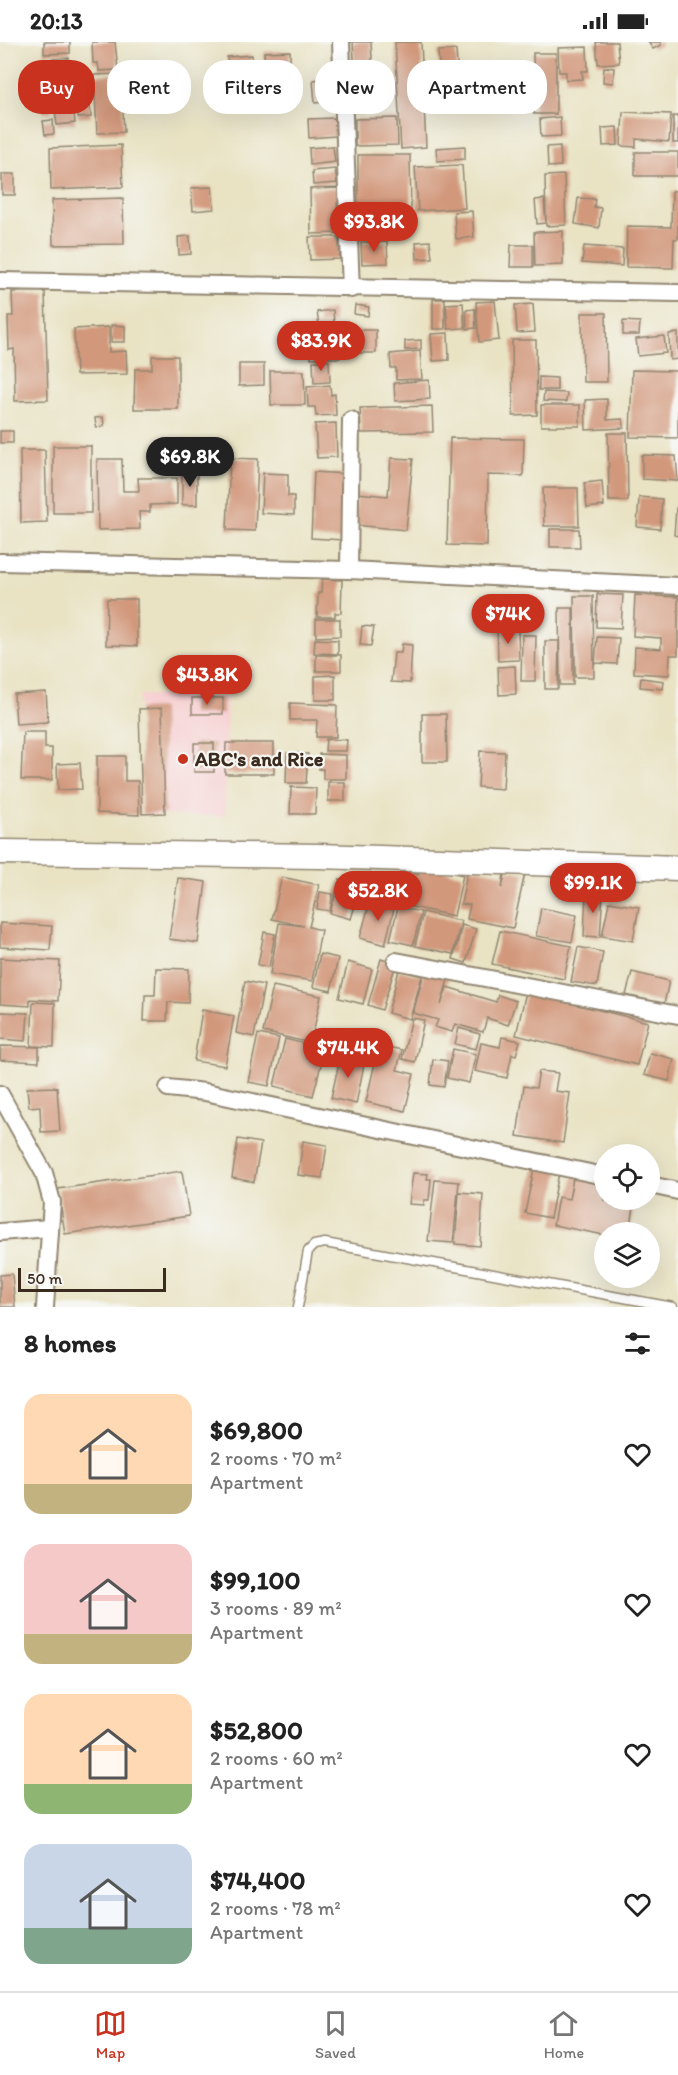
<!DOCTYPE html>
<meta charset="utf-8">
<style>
:root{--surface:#fff;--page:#f6f6f6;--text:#222;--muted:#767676;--line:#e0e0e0;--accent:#c8321e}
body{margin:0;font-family:Itim,sans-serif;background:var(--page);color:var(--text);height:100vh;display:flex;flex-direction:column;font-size:22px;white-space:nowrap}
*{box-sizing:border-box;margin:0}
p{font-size:20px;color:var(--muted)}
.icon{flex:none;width:33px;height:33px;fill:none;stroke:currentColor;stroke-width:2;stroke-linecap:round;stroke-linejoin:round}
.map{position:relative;height:1265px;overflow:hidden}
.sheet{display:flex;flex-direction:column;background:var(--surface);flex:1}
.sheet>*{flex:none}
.top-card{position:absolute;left:18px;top:18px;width:642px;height:54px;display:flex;gap:12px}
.controls{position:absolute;left:594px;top:1102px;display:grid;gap:12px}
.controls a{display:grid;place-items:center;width:66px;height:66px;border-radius:50%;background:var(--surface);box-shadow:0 6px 24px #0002;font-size:30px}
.scale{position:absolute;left:18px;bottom:15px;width:148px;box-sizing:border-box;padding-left:6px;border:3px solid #3b2a1e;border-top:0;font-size:16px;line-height:21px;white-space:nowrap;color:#3b2a1e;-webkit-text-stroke:4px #f6f6f2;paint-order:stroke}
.price{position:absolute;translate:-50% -51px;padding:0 14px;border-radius:21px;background:var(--accent);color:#fff;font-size:20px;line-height:39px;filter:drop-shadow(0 2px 3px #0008)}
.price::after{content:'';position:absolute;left:50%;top:36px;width:18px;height:14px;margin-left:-9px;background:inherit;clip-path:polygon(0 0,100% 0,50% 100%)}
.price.current{background:#222;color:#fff}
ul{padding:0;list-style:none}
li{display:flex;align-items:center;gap:18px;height:150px;padding:0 24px}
li span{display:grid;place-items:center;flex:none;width:168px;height:120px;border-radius:18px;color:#555}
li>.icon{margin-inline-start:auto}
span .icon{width:72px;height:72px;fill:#fffc;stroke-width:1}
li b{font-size:26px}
h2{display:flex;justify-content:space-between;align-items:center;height:72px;padding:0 24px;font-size:26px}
.tag{padding:0 21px;border-radius:24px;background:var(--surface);box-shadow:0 6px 24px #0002;font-size:21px;line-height:54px}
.tag.current{background:var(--accent);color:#fff}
.status{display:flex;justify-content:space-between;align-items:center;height:42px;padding:0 30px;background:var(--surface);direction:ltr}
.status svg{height:16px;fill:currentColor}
.dock{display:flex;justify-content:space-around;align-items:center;height:84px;border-top:2px solid var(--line);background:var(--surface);font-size:16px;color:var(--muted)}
.dock a{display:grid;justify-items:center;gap:3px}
.dock .current{color:var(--accent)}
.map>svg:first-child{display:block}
.built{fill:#f7cfd1}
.building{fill:#d2987c}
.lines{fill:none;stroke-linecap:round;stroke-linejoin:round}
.lane-casing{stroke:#928671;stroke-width:11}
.street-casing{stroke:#928671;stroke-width:20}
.secondary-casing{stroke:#928671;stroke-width:27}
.lane{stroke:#fff;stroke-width:8}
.street{stroke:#fff;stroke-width:16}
.secondary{stroke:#fff;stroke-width:24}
.poi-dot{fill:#c8321e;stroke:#f6f6f2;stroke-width:2}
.labels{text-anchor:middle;stroke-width:4.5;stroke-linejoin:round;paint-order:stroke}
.poi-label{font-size:20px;font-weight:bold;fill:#3b2a1e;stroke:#f6f6f2;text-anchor:start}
</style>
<div class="status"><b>20:13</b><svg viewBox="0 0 49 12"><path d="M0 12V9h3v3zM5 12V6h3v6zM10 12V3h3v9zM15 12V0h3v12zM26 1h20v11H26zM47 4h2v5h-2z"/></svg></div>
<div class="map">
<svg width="678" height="1265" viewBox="0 0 678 1265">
<rect width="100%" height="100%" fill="#f6f6f2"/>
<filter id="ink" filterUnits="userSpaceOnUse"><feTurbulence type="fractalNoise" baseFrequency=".0167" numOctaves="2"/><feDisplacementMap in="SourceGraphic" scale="12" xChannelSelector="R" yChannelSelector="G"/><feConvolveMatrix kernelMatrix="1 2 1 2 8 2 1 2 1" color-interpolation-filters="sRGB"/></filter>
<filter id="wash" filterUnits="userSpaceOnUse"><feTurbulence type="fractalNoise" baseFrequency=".008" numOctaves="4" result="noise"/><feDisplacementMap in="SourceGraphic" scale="24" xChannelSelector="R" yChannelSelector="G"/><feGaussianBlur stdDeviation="1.35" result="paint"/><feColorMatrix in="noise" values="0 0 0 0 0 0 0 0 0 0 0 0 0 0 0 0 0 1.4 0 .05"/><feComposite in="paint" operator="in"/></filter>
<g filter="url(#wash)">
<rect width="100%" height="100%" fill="#e9e3c4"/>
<polygon class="built" points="139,653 227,655 225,774 142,773"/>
<g id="blocks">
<g class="building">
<polygon points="44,0 70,0 70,11 44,12"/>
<polygon points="92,0 115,0 118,28 99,29 98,21 93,21"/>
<polygon points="353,0 371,0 375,69 357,70"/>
<polygon points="395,0 421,0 426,105 401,107"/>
<polygon points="596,0 617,0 619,21 598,22"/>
<polygon points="648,0 661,0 661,3 653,7"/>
<polygon points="587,5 588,29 582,29 583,37 566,38 566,30 559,30 558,6"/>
<polygon points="456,8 458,36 440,38 438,9"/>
<polygon points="290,9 291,53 266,54 264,10"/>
<polygon points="533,11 556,11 556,72 534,72"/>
<polygon points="252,13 254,45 230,47 227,15"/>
<polygon points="69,16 70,34 51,35 50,17"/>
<polygon points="604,25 614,26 613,41 603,40"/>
<polygon points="121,32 124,90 97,91 94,33"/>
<polygon points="332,36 334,59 315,61 313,38"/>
<polygon points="88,40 91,75 78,76 75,41"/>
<polygon points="49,49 52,70 43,71 41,50"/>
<polygon points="72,52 75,81 57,83 53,54"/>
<polygon points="623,70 671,72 669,100 636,97 636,105 621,104"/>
<rect x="673" y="74" width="5" height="27"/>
<polygon points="560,75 561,94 541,95 540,77"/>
<polygon points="335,76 336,94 309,96 308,77"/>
<polygon points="397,76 398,103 355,104 355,77"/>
<polygon points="53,78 54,92 45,93 43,79"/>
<polygon points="617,85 618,103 603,104 602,86"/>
<polygon points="121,103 123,145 51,148 50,106"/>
<polygon points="333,104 335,120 310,123 309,106"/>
<polygon points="465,104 465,117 437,119 436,106"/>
<polygon points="560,104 561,124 548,125 547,105"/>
<rect x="635" y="110" width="43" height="24"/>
<polygon points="358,113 410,113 411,169 358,169"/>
<polygon points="462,123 465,166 418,169 415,125"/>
<polygon points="335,127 337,141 313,143 312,129"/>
<rect x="2" y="132" width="13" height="21"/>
<polygon points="564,133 566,183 546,184 545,134"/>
<polygon points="212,145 214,167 193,169 191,146"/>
<polygon points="340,146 341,161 337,161 338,191 311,192 310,147"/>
<polygon points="672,149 678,149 678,197 674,197 673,226 626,225 627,184 671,185"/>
<polygon points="123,156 124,202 53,203 52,158"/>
<polygon points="578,156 595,157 594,165 601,166 599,186 575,182"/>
<polygon points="544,157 546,181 537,182 535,158"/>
<polygon points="472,169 474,195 456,197 454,170"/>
<polygon points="563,189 563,223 535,224 534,190"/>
<polygon points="190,194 191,212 179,213 178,195"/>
<polygon points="309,195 338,195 340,217 310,218"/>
<polygon points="430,199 432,216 417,217 416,200"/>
<polygon points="361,200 387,200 388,221 362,222"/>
<polygon points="511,203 533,203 533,225 510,225"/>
<polygon points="584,204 623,207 622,224 582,221"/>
<polygon points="12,250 45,250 48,358 15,359 14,307 9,308 8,274 13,274"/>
<rect x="433" y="257" width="12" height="30"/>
<polygon points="495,259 499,298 479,300 476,260"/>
<polygon points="463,261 465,286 448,287 446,262"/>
<polygon points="533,262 535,290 517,291 515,263"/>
<polygon points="355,263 369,265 368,274 354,272"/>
<polygon points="475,267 476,286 467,287 466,268"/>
<polygon points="333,268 334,281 319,283 317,270"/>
<polygon points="582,271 606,271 607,340 583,340"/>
<polygon points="623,279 640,280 639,293 623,293"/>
<polygon points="111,283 125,284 125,300 111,300"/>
<polygon points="331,284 332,302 308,303 308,285"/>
<polygon points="109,285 109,310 126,309 127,332 76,333 74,287"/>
<rect x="354" y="288" width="22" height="23"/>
<polygon points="448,291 449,318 433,319 431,292"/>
<polygon points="678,291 678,317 670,318 669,292"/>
<polygon points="664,294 666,311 638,314 636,297"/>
<polygon points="421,298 421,307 405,308 405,299"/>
<polygon points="512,298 536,298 537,373 513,374"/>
<polygon points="311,305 341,305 340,316 311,316"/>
<polygon points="420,309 422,337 396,338 396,326 391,326 390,312"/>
<polygon points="152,314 178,314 178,367 134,367 135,327 152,327"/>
<polygon points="313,319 329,319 330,340 314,341"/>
<polygon points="239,322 264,322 264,343 239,344"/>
<polygon points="632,328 678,329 678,396 630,395"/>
<polygon points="270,329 304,329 305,363 271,363"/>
<polygon points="539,335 557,336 557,348 539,348"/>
<polygon points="429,338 430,357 395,359 394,341"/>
<polygon points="330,343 331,353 335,352 336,373 316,374 315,365 308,365 307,345"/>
<polygon points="544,350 567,351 566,360 543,359"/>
<polygon points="607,357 607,378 623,377 624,386 586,388 585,358"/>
<rect x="541" y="363" width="39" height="21"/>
<polygon points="432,364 433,390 361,391 360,366"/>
<polygon points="103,375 104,384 96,385 95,376"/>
<polygon points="336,381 337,415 317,416 315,382"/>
<rect x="0" y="389" width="13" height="12"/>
<polygon points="608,391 627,391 628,459 609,459"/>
<polygon points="450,396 524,397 523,434 488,433 487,504 447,503"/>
<rect x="53" y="404" width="38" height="67"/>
<polygon points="20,408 45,408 47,480 21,481"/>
<polygon points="642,413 676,414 678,439 642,437"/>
<polygon points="230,416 258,417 255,489 227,488"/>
<polygon points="391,416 413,417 406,488 354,483 357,451 388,454"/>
<polygon points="97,417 122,417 123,449 139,449 138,436 177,436 177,462 150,463 150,470 139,470 140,487 98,488"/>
<rect x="182" y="428" width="15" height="35"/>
<polygon points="314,430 347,432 343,498 311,496"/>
<polygon points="263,431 288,432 288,454 294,454 294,473 261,471"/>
<polygon points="602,439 604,464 587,466 584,441"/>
<polygon points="543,446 578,446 579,484 544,484"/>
<polygon points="639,455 662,457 660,487 637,485"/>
<polygon points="676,466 678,466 678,494 674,493"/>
<polygon points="550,487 579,487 580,505 550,505"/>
<polygon points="322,537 342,538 341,571 335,571 335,575 317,575 318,551 321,551"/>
<polygon points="597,552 623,553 621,586 596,585"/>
<polygon points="635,553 678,555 678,613 670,613 669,633 634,631 635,605 661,607 661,596 633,594"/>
<polygon points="574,554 593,554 594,635 575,635"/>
<polygon points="107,557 137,557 137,604 106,603"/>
<polygon points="499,563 519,563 518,584 499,583"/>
<polygon points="559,566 573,566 573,643 560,643"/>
<polygon points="316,577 340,577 340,594 316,595"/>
<polygon points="362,584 374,585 371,604 360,603"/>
<polygon points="497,588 518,588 519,618 498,619"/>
<polygon points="522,593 536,593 535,639 521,639"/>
<polygon points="597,595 619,596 617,622 595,621"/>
<polygon points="315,597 338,598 338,612 314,611"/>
<polygon points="545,599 559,599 558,647 545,647"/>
<polygon points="402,602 412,603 410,641 391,640 394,611 401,611"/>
<rect x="316" y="613" width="25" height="16"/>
<polygon points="515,624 516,652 499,653 498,625"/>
<polygon points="335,633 335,658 315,658 315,634"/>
<polygon points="641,636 664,639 663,647 640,645"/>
<polygon points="46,650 48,680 16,682 14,652"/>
<rect x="192" y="656" width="31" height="16"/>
<polygon points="290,661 337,663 336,695 316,695 317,678 290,678"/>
<polygon points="162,666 165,771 142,772 139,667"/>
<polygon points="422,672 446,672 447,720 422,720"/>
<polygon points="23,690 45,690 45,706 52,706 52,738 21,738"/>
<polygon points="326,697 347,698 346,709 325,709"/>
<rect x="194" y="701" width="20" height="29"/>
<polygon points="226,701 274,701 274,732 225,732"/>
<polygon points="480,709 505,710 503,747 478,745"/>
<polygon points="287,711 308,712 306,741 286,741"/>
<polygon points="319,712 346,713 346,737 323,737 323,727 319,727"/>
<polygon points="97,714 125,714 125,739 138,739 139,773 97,771"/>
<polygon points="80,721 82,747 58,748 57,722"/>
<rect x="328" y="740" width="17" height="19"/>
<polygon points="291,745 316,746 315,772 290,772"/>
<polygon points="421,824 463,833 454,874 398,862 406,829 419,832"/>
<polygon points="468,825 504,832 502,846 506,828 525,831 513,886 467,877 470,863 461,862"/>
<polygon points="282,835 319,843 309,885 321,888 312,939 270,932 279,881 304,884 272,877"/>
<polygon points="178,836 206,840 198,901 169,897"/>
<polygon points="340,838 361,843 351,877 330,871"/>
<polygon points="320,850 333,852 330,869 317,867"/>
<polygon points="586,850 603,851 600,895 584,894"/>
<polygon points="371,856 395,863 385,903 360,896"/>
<polygon points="609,860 639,865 633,899 602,894"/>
<polygon points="398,865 421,870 413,903 390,898"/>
<polygon points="541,866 577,873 572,900 536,894"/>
<polygon points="423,870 461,879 453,912 415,904"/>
<polygon points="0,881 52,884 50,908 0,905"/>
<polygon points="462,883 476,887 466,921 453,917"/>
<polygon points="500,889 571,904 564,937 492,922"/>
<polygon points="264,890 275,892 269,925 258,923"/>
<polygon points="578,905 603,910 597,944 571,940"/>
<polygon points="320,912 338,916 331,949 313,945"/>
<polygon points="0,916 60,919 58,959 30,957 30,964 0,962"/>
<polygon points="381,917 396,922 382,968 368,963"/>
<polygon points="348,920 372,927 363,962 339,956"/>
<polygon points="156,926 189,927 188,961 168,960 167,979 144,979 145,953 155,953"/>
<polygon points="425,927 449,934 441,963 447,945 496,960 498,953 516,959 508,983 487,976 483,990 455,982 452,990 435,985 438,978 413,971"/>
<polygon points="399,928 422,934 410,977 388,971"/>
<polygon points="632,930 669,939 664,962 626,953"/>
<polygon points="245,939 264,943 254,995 236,991"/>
<polygon points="273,944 321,954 311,1001 263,990"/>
<polygon points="526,950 648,980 637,1023 516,993"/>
<polygon points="33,960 55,961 54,1005 31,1004"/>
<polygon points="202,968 234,974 225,1024 194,1019"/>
<polygon points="0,970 28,971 26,999 0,997"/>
<polygon points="412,976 424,978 415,1020 402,1017"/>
<polygon points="459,986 480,992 476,1007 455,1002"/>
<polygon points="258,992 279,996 269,1044 248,1040"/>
<polygon points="502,995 520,999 516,1013 512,1012 507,1036 475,1029 481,1001 500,1005"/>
<polygon points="285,997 325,1007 313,1054 274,1044"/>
<polygon points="379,1003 402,1008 397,1028 414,1032 405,1069 366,1060"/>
<polygon points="1,1004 39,1005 39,1020 0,1018"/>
<polygon points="453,1007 476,1012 469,1041 447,1036"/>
<polygon points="650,1011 674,1017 669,1039 644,1033"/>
<polygon points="341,1012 365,1018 356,1062 331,1056"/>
<polygon points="433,1017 448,1019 444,1045 430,1043"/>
<polygon points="539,1029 558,1031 555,1049 570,1051 563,1101 517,1094 524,1044 536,1046"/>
<polygon points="57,1045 60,1089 41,1090 40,1064 29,1065 27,1046"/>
<polygon points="238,1097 261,1101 254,1140 232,1136"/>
<polygon points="303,1099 327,1103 322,1136 298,1133"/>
<polygon points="535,1121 560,1126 550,1176 525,1171"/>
<polygon points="182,1129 189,1174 65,1192 58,1147"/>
<polygon points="413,1131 428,1132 427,1137 431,1137 429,1158 424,1158 424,1163 409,1162"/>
<polygon points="574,1131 604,1136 604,1158 635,1158 630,1191 604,1193 553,1183 558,1155 569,1157"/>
<polygon points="435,1138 459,1140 453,1201 428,1199"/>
<polygon points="459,1150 483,1152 480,1204 455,1202"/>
<polygon points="12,1232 15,1265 0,1265 0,1233"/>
</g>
</g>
</g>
<g filter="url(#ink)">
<use href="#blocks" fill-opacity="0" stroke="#928671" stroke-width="1.5"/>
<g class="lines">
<defs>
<polyline id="lane" points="298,1265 308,1209 314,1203 325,1201 673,1265"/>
<g id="street">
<polyline points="341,0 351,247"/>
<polyline points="0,239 678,251"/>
<polyline points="0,520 349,528 678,544"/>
<polyline points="349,528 351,378"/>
<polyline points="396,919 678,973"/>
<polyline points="168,1046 205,1050 604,1134"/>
<polyline points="0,1052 44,1131 52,1160 45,1265"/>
<polyline points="650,1143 678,1149"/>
<polyline points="0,1190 49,1186"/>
</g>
<polyline id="secondary" points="0,810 319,814 678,826"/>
</defs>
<use href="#lane" class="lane-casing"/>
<use href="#street" class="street-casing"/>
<use href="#secondary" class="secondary-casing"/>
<use href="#lane" class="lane"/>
<use href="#street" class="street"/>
<use href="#secondary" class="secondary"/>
</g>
</g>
<circle class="poi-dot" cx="183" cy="717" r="6"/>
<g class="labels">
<g class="poi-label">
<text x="195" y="724">ABC's and Rice</text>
</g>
</g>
</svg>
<div class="controls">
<a><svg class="icon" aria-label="locate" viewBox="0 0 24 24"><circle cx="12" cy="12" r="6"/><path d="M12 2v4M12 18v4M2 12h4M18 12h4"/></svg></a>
<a><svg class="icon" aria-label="layers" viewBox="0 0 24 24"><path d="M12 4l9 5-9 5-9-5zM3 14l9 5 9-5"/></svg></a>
</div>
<div class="scale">50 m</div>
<b class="price" style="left:374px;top:211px">$93.8K</b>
<b class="price" style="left:321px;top:330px">$83.9K</b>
<b class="price current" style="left:190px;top:446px">$69.8K</b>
<b class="price" style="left:508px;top:603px">$74K</b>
<b class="price" style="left:207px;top:664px">$43.8K</b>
<b class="price" style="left:593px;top:872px">$99.1K</b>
<b class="price" style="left:378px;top:880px">$52.8K</b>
<b class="price" style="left:348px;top:1037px">$74.4K</b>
<div class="top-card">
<a class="tag current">Buy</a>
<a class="tag">Rent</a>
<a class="tag">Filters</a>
<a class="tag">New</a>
<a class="tag">Apartment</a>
</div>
</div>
<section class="sheet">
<h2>8 homes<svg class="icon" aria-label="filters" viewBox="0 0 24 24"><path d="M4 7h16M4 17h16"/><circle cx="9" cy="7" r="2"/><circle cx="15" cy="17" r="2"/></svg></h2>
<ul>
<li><span style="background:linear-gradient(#ffd9b3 75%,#c2b280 0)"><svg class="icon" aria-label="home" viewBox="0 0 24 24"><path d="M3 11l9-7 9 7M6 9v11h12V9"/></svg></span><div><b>$69,800</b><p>2 rooms · 70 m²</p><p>Apartment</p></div><svg class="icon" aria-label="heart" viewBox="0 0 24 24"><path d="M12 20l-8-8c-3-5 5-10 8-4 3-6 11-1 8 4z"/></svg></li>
<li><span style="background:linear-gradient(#f6c9c9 75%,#c2b280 0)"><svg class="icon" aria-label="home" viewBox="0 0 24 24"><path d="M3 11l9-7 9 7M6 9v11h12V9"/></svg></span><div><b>$99,100</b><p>3 rooms · 89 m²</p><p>Apartment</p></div><svg class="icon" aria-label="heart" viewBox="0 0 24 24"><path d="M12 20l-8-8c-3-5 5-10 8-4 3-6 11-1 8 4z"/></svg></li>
<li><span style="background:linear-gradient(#ffd9b3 75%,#8fb573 0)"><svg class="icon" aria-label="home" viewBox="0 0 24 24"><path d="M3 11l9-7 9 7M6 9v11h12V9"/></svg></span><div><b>$52,800</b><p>2 rooms · 60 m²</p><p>Apartment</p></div><svg class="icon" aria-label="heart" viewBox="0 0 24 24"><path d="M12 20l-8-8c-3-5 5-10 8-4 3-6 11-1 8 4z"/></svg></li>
<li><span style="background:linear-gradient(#c9d6e8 70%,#7fa58c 0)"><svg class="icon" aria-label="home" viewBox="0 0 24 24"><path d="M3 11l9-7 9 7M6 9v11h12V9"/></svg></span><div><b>$74,400</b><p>2 rooms · 78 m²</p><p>Apartment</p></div><svg class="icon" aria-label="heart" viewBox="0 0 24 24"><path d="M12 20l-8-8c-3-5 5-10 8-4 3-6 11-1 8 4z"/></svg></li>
</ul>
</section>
<nav class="dock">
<a class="current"><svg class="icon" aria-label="map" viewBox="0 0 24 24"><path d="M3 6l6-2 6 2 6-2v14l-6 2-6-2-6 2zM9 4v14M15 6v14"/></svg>Map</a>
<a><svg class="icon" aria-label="saved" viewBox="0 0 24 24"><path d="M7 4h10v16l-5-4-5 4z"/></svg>Saved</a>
<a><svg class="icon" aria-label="home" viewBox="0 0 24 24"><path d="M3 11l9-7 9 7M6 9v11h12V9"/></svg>Home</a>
</nav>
